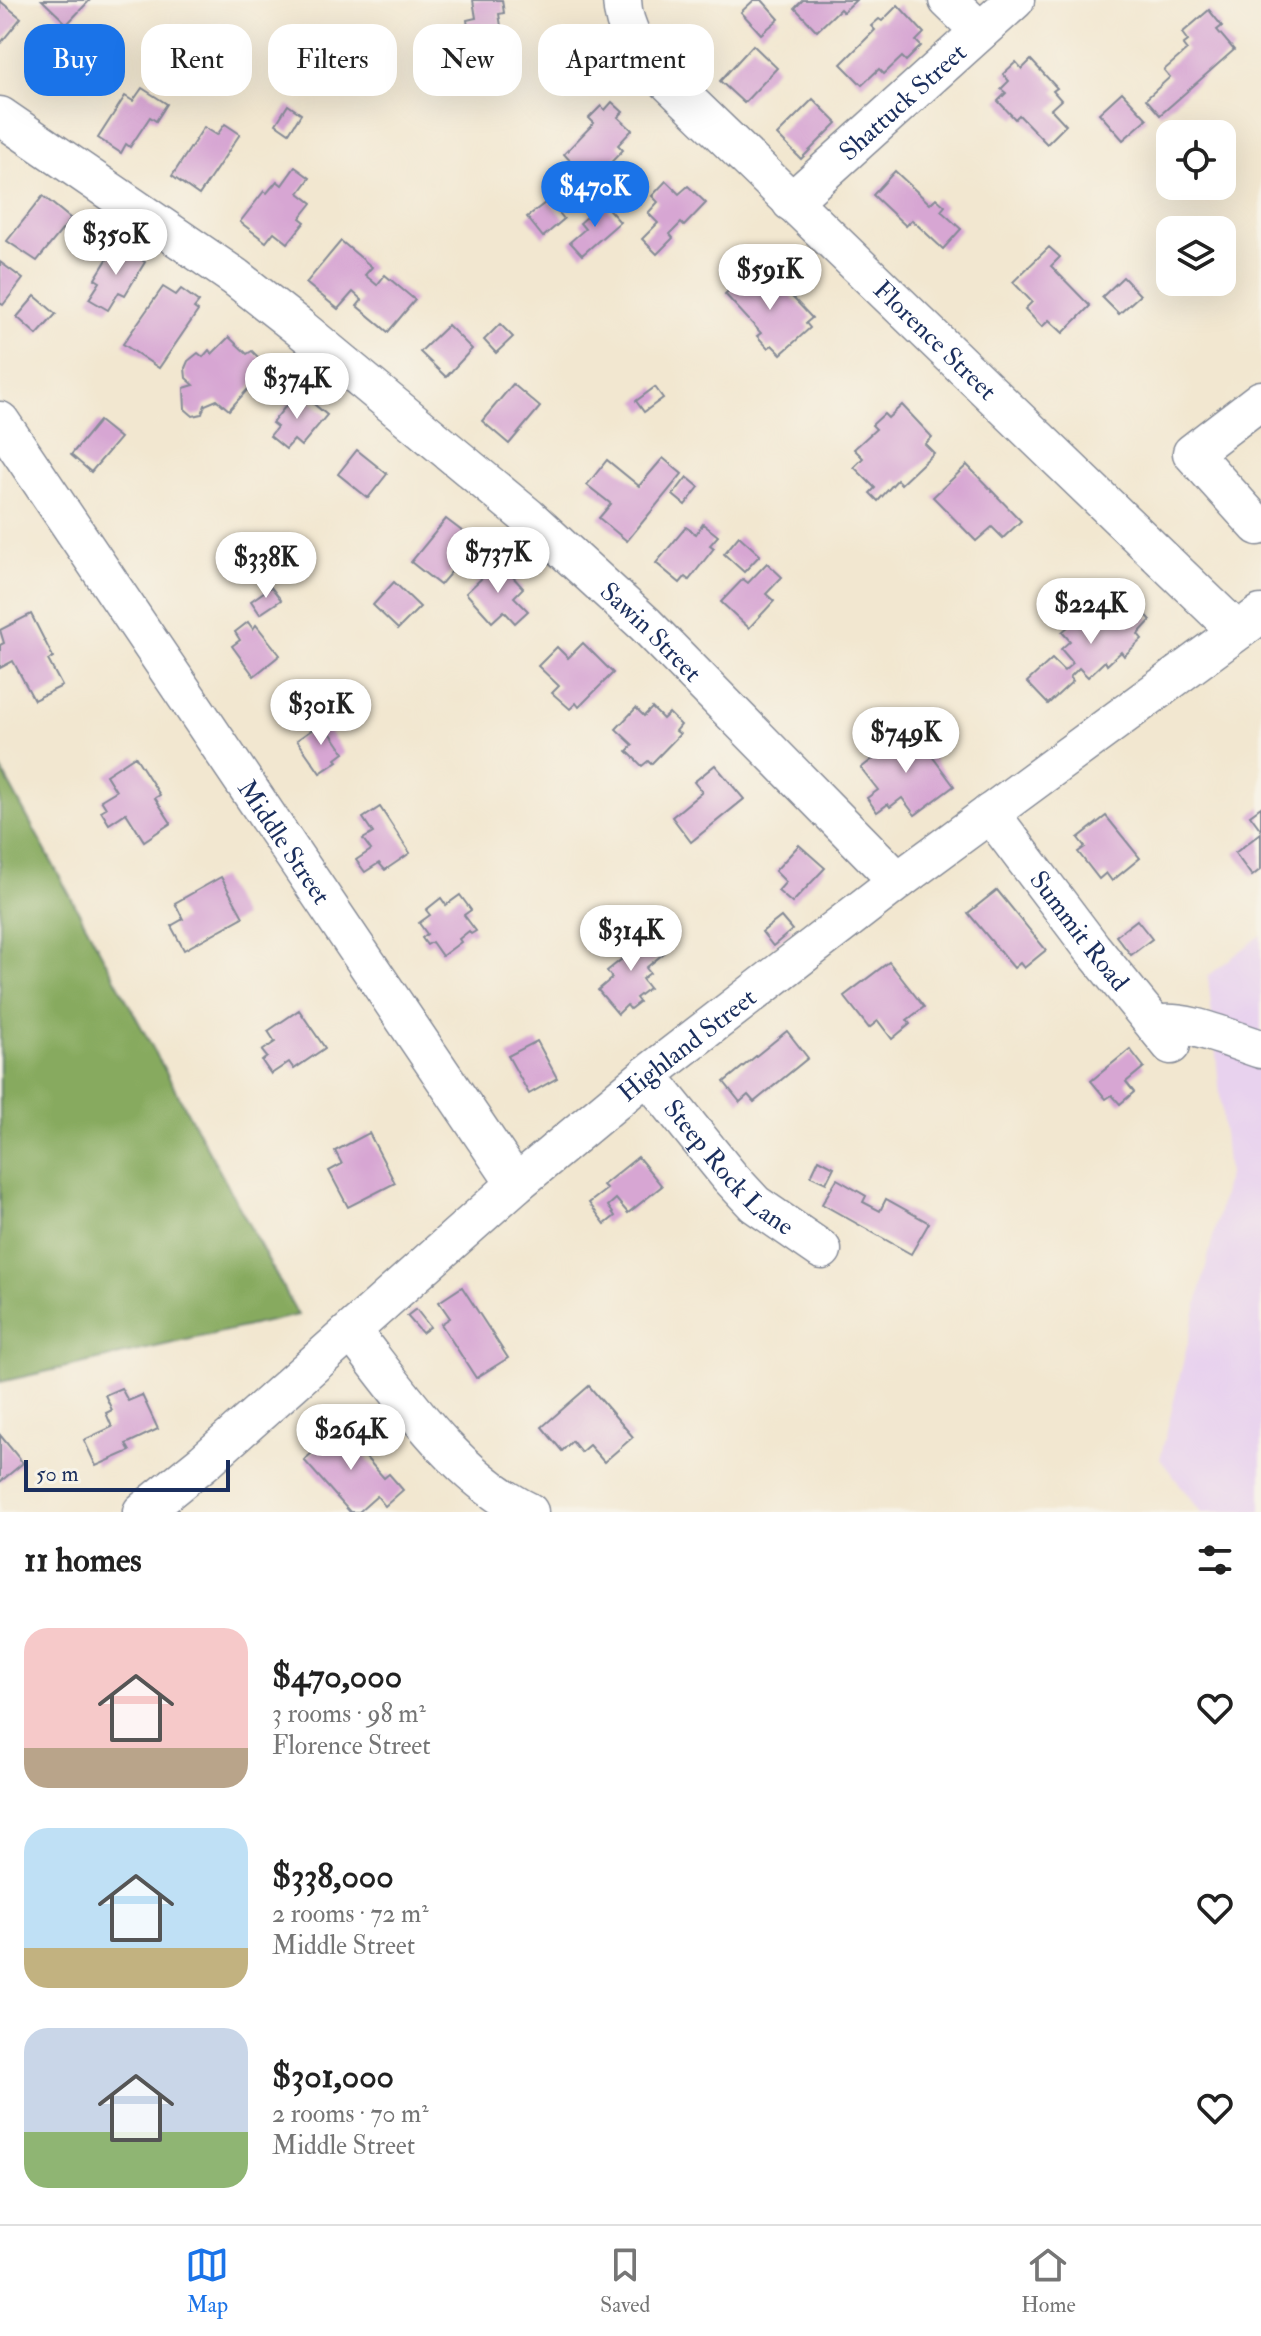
<!DOCTYPE html>
<meta charset="utf-8">
<style>
:root{--surface:#fff;--page:#f2f2f2;--text:#222;--muted:#767676;--line:#e0e0e0;--accent:#1a73e8}
body{margin:0;font-family:"IM FELL Double Pica",serif;background:var(--page);color:var(--text);height:100vh;display:flex;flex-direction:column;font-size:30px;white-space:nowrap}
*{box-sizing:border-box;margin:0}
p{font-size:26px;color:var(--muted)}
.icon{flex:none;width:44px;height:44px;fill:none;stroke:currentColor;stroke-width:2;stroke-linecap:round;stroke-linejoin:round}
.map{position:relative;height:1512px;overflow:hidden}
.drawer{display:flex;flex-direction:column;background:var(--surface);flex:1}
.drawer>*{flex:none}
.hud{position:absolute;left:24px;top:24px;width:800px;height:72px;display:flex;gap:16px}
.buttons{position:absolute;left:1156px;top:120px;display:grid;gap:16px}
.buttons a{display:grid;place-items:center;width:80px;height:80px;border-radius:16px;background:var(--surface);box-shadow:0 8px 32px #0002;font-size:40px}
.scale{position:absolute;left:24px;bottom:20px;width:206px;box-sizing:border-box;padding-left:8px;border:4px solid #1b2f5e;border-top:0;font-size:22px;line-height:28px;white-space:nowrap;color:#1b2f5e;-webkit-text-stroke:6px #f7f3e8;paint-order:stroke}
.price{position:absolute;translate:-50% -68px;padding:0 18px;border-radius:28px;background:#fff;color:#222;font-size:26px;line-height:52px;filter:drop-shadow(0 2px 4px #0008)}
.price::after{content:'';position:absolute;left:50%;top:48px;width:24px;height:18px;margin-left:-12px;background:inherit;clip-path:polygon(0 0,100% 0,50% 100%)}
.price.selected{background:var(--accent);color:#fff}
ul{padding:0;list-style:none}
li{display:flex;align-items:center;gap:24px;height:200px;padding:0 24px}
li span{display:grid;place-items:center;flex:none;width:224px;height:160px;border-radius:24px;color:#555}
li>.icon{margin-inline-start:auto}
span .icon{width:96px;height:96px;fill:#fffc;stroke-width:1}
li b{font-size:34px}
h2{display:flex;justify-content:space-between;align-items:center;height:96px;padding:0 24px;font-size:34px}
.tag{padding:0 28px;border-radius:24px;background:var(--surface);box-shadow:0 8px 32px #0002;font-size:28px;line-height:72px}
.tag.selected{background:var(--accent);color:#fff}
.tab-bar{display:flex;justify-content:space-around;align-items:center;height:112px;border-top:2px solid var(--line);background:var(--surface);font-size:22px;color:var(--muted)}
.tab-bar a{display:grid;justify-items:center;gap:4px}
.tab-bar .selected{color:var(--accent)}
.map>svg:first-child{display:block}
.built{fill:#e8d2ee}
.forest{fill:#87aa5f;stroke:#516c5e;stroke-width:2}
.building{fill:#d7a6d3}
.lines{fill:none;stroke-linecap:round;stroke-linejoin:round}
.minor-casing{stroke:#868b97;stroke-width:41}
.minor{stroke:#fff;stroke-width:38}
.labels{text-anchor:middle;stroke-width:8;stroke-linejoin:round;paint-order:stroke}
.street-label{font-size:26px;fill:#1b2f5e;stroke:#f7f3e8}
</style>
<div class="map">
<svg width="1261" height="1512" viewBox="0 0 1261 1512">
<rect width="100%" height="100%" fill="#f7f3e8"/>
<filter id="ink" filterUnits="userSpaceOnUse"><feTurbulence type="fractalNoise" baseFrequency=".0125" numOctaves="2"/><feDisplacementMap in="SourceGraphic" scale="16" xChannelSelector="R" yChannelSelector="G"/><feConvolveMatrix kernelMatrix="1 2 1 2 8 2 1 2 1" color-interpolation-filters="sRGB"/></filter>
<filter id="wash" filterUnits="userSpaceOnUse"><feTurbulence type="fractalNoise" baseFrequency=".006" numOctaves="4" result="noise"/><feDisplacementMap in="SourceGraphic" scale="32" xChannelSelector="R" yChannelSelector="G"/><feGaussianBlur stdDeviation="1.8" result="paint"/><feColorMatrix in="noise" values="0 0 0 0 0 0 0 0 0 0 0 0 0 0 0 0 0 1.4 0 .05"/><feComposite in="paint" operator="in"/></filter>
<g filter="url(#wash)">
<rect width="100%" height="100%" fill="#f2e7d0"/>
<polygon class="built" points="1261,935 1261,1512 1201,1512 1160,1459 1228,1174 1208,976"/>
<polygon class="forest" points="0,767 298,1315 0,1382"/>
<g id="blocks">
<g class="building">
<polygon points="42,0 90,0 67,24"/>
<polygon points="473,0 502,0 504,13 499,14 506,56 473,61 467,20 476,18"/>
<polygon points="754,0 762,0 779,19 761,34 741,12"/>
<polygon points="803,0 856,0 843,12 840,9 817,31 795,8"/>
<polygon points="0,1 21,18 0,44"/>
<polygon points="898,5 924,33 916,41 921,46 906,61 902,57 884,74 879,69 862,85 841,64 875,30 871,26 879,19 882,21"/>
<polygon points="1209,10 1222,26 1217,30 1234,50 1160,115 1146,99 1170,77 1164,70 1187,50 1183,45 1188,41 1182,33"/>
<polygon points="49,38 70,56 50,79 29,61"/>
<polygon points="753,45 777,68 744,103 720,81"/>
<polygon points="1031,60 1057,88 1053,91 1061,100 1051,109 1066,125 1047,144 1019,115 1015,119 998,101 1006,93 1001,89 1009,81 1003,74 1016,62 1022,69"/>
<polygon points="142,88 167,104 156,121 150,117 130,147 126,144 121,153 98,138 125,96 133,101"/>
<polygon points="1122,92 1147,119 1123,140 1099,113"/>
<polygon points="813,99 837,123 801,159 777,135"/>
<polygon points="612,102 623,112 618,117 632,130 618,145 623,150 593,181 590,179 577,191 567,181 572,176 568,171 574,165 564,154 594,123 589,118 601,106 605,110"/>
<polygon points="288,105 301,114 289,133 276,124"/>
<polygon points="225,124 240,134 199,195 172,176 204,127 217,135"/>
<polygon points="295,167 310,178 299,193 312,203 300,218 305,222 288,243 274,232 266,242 240,222 264,191 267,193 277,181 282,185"/>
<polygon points="895,171 930,204 936,198 945,206 941,211 961,229 943,249 912,220 906,226 873,195"/>
<polygon points="666,181 679,194 688,186 706,203 684,226 681,223 670,234 673,238 657,254 642,239 658,223 648,213 658,202 652,196"/>
<polygon points="43,196 71,219 37,261 7,241"/>
<polygon points="549,200 564,219 543,237 527,217"/>
<polygon points="603,203 620,222 582,255 570,242 585,229 580,223"/>
<polygon points="341,241 372,267 365,275 377,285 385,275 415,300 388,332 357,306 362,300 353,292 338,309 306,283"/>
<polygon points="116,245 145,262 125,295 119,292 108,310 89,299 100,282 95,279"/>
<polygon points="1049,247 1060,257 1051,266 1090,306 1063,333 1049,320 1042,327 1025,309 1032,302 1013,282"/>
<polygon points="0,262 23,279 3,305 0,303"/>
<polygon points="750,271 770,293 780,284 812,318 806,323 810,328 781,354 772,345 768,348 757,336 761,333 725,294"/>
<polygon points="1123,277 1140,295 1119,314 1102,297"/>
<polygon points="163,287 176,295 181,289 199,302 194,308 198,311 159,368 123,344"/>
<polygon points="35,296 56,314 37,335 17,317"/>
<polygon points="500,324 513,337 496,353 484,340"/>
<polygon points="448,325 472,349 446,377 420,352"/>
<polygon points="229,337 247,354 252,351 268,367 229,410 217,400 205,405 202,414 193,416 185,409 184,388 194,385 186,378 185,368 188,361 198,353 203,357 209,350 212,354"/>
<polygon points="513,384 540,407 509,444 482,421"/>
<polygon points="655,387 663,398 644,412 636,401"/>
<polygon points="298,391 327,415 301,446 294,440 286,449 270,436 277,427 272,423"/>
<polygon points="902,405 932,437 925,444 934,453 901,484 897,480 878,501 870,493 875,488 854,467 863,458 854,449 876,429 872,425 884,414 888,418"/>
<polygon points="99,421 120,438 91,472 71,455"/>
<polygon points="357,450 387,474 368,498 338,474"/>
<polygon points="663,458 682,474 627,541 599,518 611,504 587,485 607,460 639,486"/>
<polygon points="967,465 1021,521 1003,538 992,527 976,541 933,497"/>
<polygon points="687,477 699,487 685,505 673,495"/>
<polygon points="446,519 471,538 448,566 453,570 440,585 411,562"/>
<polygon points="703,524 718,536 710,545 714,548 689,580 685,577 680,583 656,563 686,527 696,534"/>
<polygon points="739,536 760,555 744,572 724,554"/>
<polygon points="499,562 523,588 514,597 528,611 515,623 504,611 492,622 466,593"/>
<polygon points="767,563 782,577 766,594 774,601 749,628 721,602 743,579 748,583"/>
<polygon points="394,582 420,607 398,629 373,605"/>
<polygon points="271,587 281,600 260,614 251,601"/>
<polygon points="1100,599 1116,616 1120,612 1123,617 1136,604 1151,620 1138,634 1142,639 1124,656 1121,652 1107,665 1105,661 1088,677 1079,668 1070,677 1073,681 1048,704 1027,682 1052,659 1064,671 1073,663 1061,649 1070,641 1062,632"/>
<polygon points="31,614 53,657 48,660 62,686 34,700 13,661 0,668 0,645 4,643 0,630"/>
<polygon points="248,622 253,629 256,625 280,655 254,676 232,646 240,640 235,632"/>
<polygon points="583,643 613,673 579,707 576,703 570,709 552,693 559,686 538,666 557,647 568,658"/>
<polygon points="636,708 644,716 652,708 663,719 669,713 681,725 676,731 680,734 651,764 648,761 642,766 627,751 633,745 616,729"/>
<polygon points="323,722 344,753 336,759 338,761 320,773 297,740"/>
<polygon points="912,729 954,786 915,815 902,798 890,807 888,804 877,812 867,798 878,790 861,768"/>
<polygon points="135,756 160,795 155,798 171,823 144,841 126,813 109,824 101,811 106,808 101,800 116,791 106,775"/>
<polygon points="715,765 744,799 691,842 672,817 702,792 694,782"/>
<polygon points="380,807 410,853 385,870 379,863 365,872 356,860 371,850 363,839 373,833 363,818"/>
<polygon points="1261,807 1261,830 1250,815"/>
<polygon points="1106,816 1140,858 1112,881 1106,873 1099,879 1078,852 1085,847 1078,838"/>
<polygon points="1261,833 1261,869 1252,876 1235,853"/>
<polygon points="799,845 825,868 792,903 778,891 786,882 775,871"/>
<polygon points="221,877 243,917 184,950 171,926 183,919 175,903"/>
<polygon points="997,890 1046,950 1024,968 1020,963 1014,968 968,913"/>
<polygon points="460,895 471,910 464,915 476,931 471,934 469,931 459,939 461,942 442,956 432,942 427,945 422,938 427,934 419,923 430,915 426,910 441,898 446,905"/>
<polygon points="781,917 792,930 773,946 762,932"/>
<polygon points="1137,920 1152,939 1131,955 1116,936"/>
<polygon points="645,930 664,953 646,968 650,973 642,979 649,988 636,998 639,1002 630,1009 627,1005 618,1014 598,990 612,978 607,971 632,951 627,944"/>
<polygon points="889,962 924,1007 907,1020 910,1024 892,1039 878,1021 869,1028 844,996"/>
<polygon points="299,1010 325,1048 294,1069 289,1062 271,1074 262,1061 267,1057 262,1051 275,1042 268,1031"/>
<polygon points="787,1031 808,1058 754,1102 748,1095 740,1102 724,1082"/>
<polygon points="537,1041 557,1078 529,1094 508,1056"/>
<polygon points="1130,1049 1144,1067 1126,1082 1134,1092 1120,1104 1112,1095 1106,1099 1091,1081"/>
<polygon points="369,1133 395,1183 348,1207 329,1171 342,1164 335,1151"/>
<polygon points="638,1157 662,1186 628,1213 616,1199 608,1206 615,1216 605,1224 589,1203 607,1189 603,1185"/>
<polygon points="819,1159 834,1167 826,1183 811,1176"/>
<polygon points="837,1179 866,1196 863,1202 880,1211 886,1199 929,1223 911,1254 822,1204"/>
<polygon points="462,1287 508,1358 476,1378 441,1324 450,1318 439,1302"/>
<polygon points="416,1309 430,1327 422,1333 407,1316"/>
<polygon points="589,1386 633,1437 604,1462 589,1445 581,1452 572,1441 562,1451 542,1427"/>
<polygon points="121,1388 128,1401 142,1395 158,1429 126,1444 130,1451 96,1466 84,1440 112,1427 106,1413 112,1410 105,1395"/>
<polygon points="346,1423 367,1447 361,1452 384,1478 389,1474 403,1490 385,1506 377,1496 359,1512 350,1512 304,1460"/>
<polygon points="0,1435 23,1463 0,1482"/>
</g>
</g>
</g>
<g filter="url(#ink)">
<use href="#blocks" fill-opacity="0" stroke="#868b97" stroke-width="2"/>
<g class="lines">
<defs>
<g id="minor">
<path id="s1" d="M 622,0 C 623,30 640,53 660,74 L 1237,631"/>
<polyline points="948,0 980,31"/>
<path id="s2" d="M 0,116 L 235,277 L 300,328 L 528,517 L 645,624 L 898,881"/>
<path id="s3" d="M 791,202 L 1015,0"/>
<polyline points="1261,400 1192,453 1258,526 1261,525"/>
<path id="s4" d="M 0,421 L 516,1184"/>
<path id="s5" d="M 990,813 L 1092,948 L 1171,1045"/>
<path d="M 1155,1025 C 1184,1018 1231,1040 1261,1049"/>
<path id="s6" d="M 647,1075 L 729,1176 L 755,1204 L 822,1250"/>
<path d="M 352,1332 C 400,1393 457,1478 529,1512"/>
<path id="s7" d="M 142,1512 L 204,1462 L 516,1184 L 647,1075 L 898,881 L 1261,614"/>
</g>
</defs>
<use href="#minor" class="minor-casing"/>
<use href="#minor" class="minor"/>
</g>
</g>
<g class="labels">
<g class="street-label">
<text dy="9" stroke="none"><textPath href="#s3" startOffset="150">Shattuck Street</textPath></text>
<text dy="9" stroke="none"><textPath href="#s1" startOffset="468">Florence Street</textPath></text>
<text dy="9" stroke="none"><textPath href="#s2" startOffset="832">Sawin Street</textPath></text>
<text dy="9" stroke="none"><textPath href="#s4" startOffset="508">Middle Street</textPath></text>
<text dy="9" stroke="none"><textPath href="#s5" startOffset="148">Summit Road</textPath></text>
<text dy="9" stroke="none"><textPath href="#s7" startOffset="718">Highland Street</textPath></text>
<text dy="9" stroke="none"><textPath href="#s6" startOffset="124">Steep Rock Lane</textPath></text>
</g>
</g>
</svg>
<div class="buttons">
<a><svg class="icon" aria-label="locate" viewBox="0 0 24 24"><circle cx="12" cy="12" r="6"/><path d="M12 2v4M12 18v4M2 12h4M18 12h4"/></svg></a>
<a><svg class="icon" aria-label="layers" viewBox="0 0 24 24"><path d="M12 4l9 5-9 5-9-5zM3 14l9 5 9-5"/></svg></a>
</div>
<div class="scale">50 m</div>
<b class="price selected" style="left:595px;top:229px">$470K</b>
<b class="price" style="left:116px;top:277px">$350K</b>
<b class="price" style="left:770px;top:312px">$591K</b>
<b class="price" style="left:297px;top:421px">$374K</b>
<b class="price" style="left:498px;top:595px">$737K</b>
<b class="price" style="left:266px;top:600px">$338K</b>
<b class="price" style="left:1091px;top:646px">$224K</b>
<b class="price" style="left:321px;top:747px">$301K</b>
<b class="price" style="left:906px;top:775px">$749K</b>
<b class="price" style="left:631px;top:973px">$314K</b>
<b class="price" style="left:351px;top:1472px">$264K</b>
<div class="hud">
<a class="tag selected">Buy</a>
<a class="tag">Rent</a>
<a class="tag">Filters</a>
<a class="tag">New</a>
<a class="tag">Apartment</a>
</div>
</div>
<section class="drawer">
<h2>11 homes<svg class="icon" aria-label="filters" viewBox="0 0 24 24"><path d="M4 7h16M4 17h16"/><circle cx="9" cy="7" r="2"/><circle cx="15" cy="17" r="2"/></svg></h2>
<ul>
<li><span style="background:linear-gradient(#f6c9c9 75%,#b9a48a 0)"><svg class="icon" aria-label="home" viewBox="0 0 24 24"><path d="M3 11l9-7 9 7M6 9v11h12V9"/></svg></span><div><b>$470,000</b><p>3 rooms · 98 m²</p><p>Florence Street</p></div><svg class="icon" aria-label="heart" viewBox="0 0 24 24"><path d="M12 20l-8-8c-3-5 5-10 8-4 3-6 11-1 8 4z"/></svg></li>
<li><span style="background:linear-gradient(#bfe0f5 75%,#c2b280 0)"><svg class="icon" aria-label="home" viewBox="0 0 24 24"><path d="M3 11l9-7 9 7M6 9v11h12V9"/></svg></span><div><b>$338,000</b><p>2 rooms · 72 m²</p><p>Middle Street</p></div><svg class="icon" aria-label="heart" viewBox="0 0 24 24"><path d="M12 20l-8-8c-3-5 5-10 8-4 3-6 11-1 8 4z"/></svg></li>
<li><span style="background:linear-gradient(#c9d6e8 65%,#8fb573 0)"><svg class="icon" aria-label="home" viewBox="0 0 24 24"><path d="M3 11l9-7 9 7M6 9v11h12V9"/></svg></span><div><b>$301,000</b><p>2 rooms · 70 m²</p><p>Middle Street</p></div><svg class="icon" aria-label="heart" viewBox="0 0 24 24"><path d="M12 20l-8-8c-3-5 5-10 8-4 3-6 11-1 8 4z"/></svg></li>
</ul>
</section>
<nav class="tab-bar">
<a class="selected"><svg class="icon" aria-label="map" viewBox="0 0 24 24"><path d="M3 6l6-2 6 2 6-2v14l-6 2-6-2-6 2zM9 4v14M15 6v14"/></svg>Map</a>
<a><svg class="icon" aria-label="saved" viewBox="0 0 24 24"><path d="M7 4h10v16l-5-4-5 4z"/></svg>Saved</a>
<a><svg class="icon" aria-label="home" viewBox="0 0 24 24"><path d="M3 11l9-7 9 7M6 9v11h12V9"/></svg>Home</a>
</nav>
